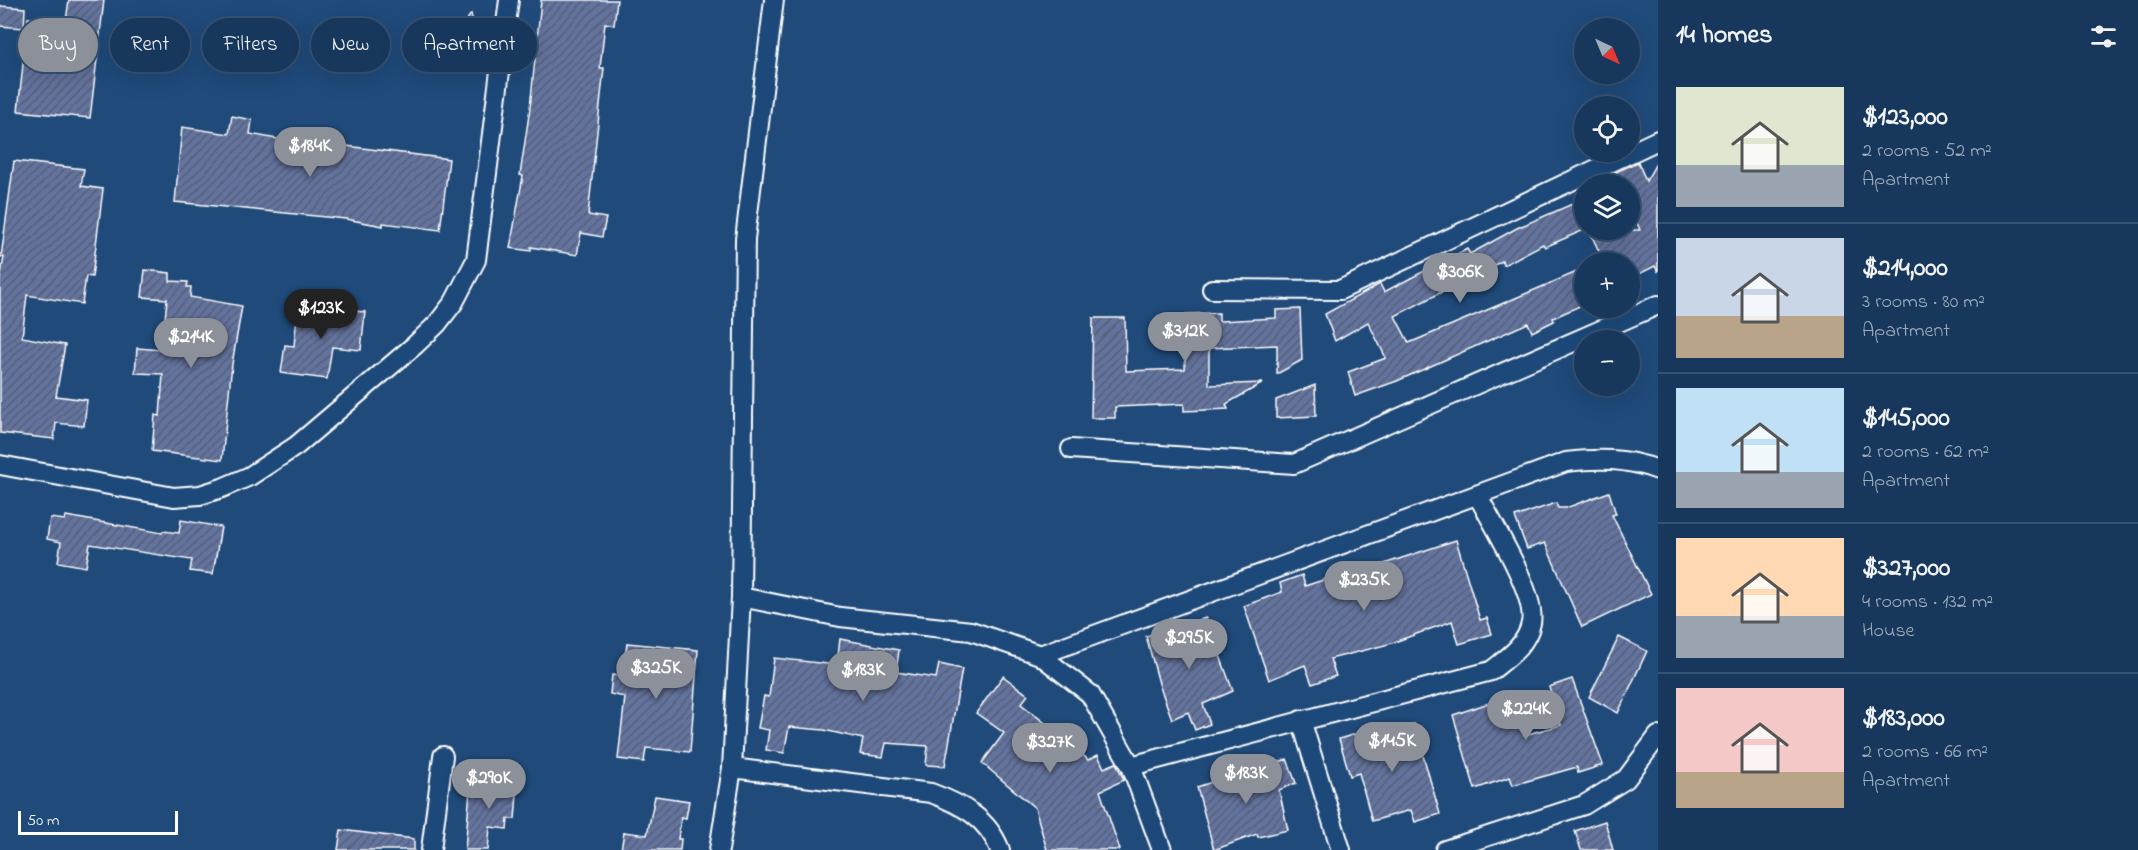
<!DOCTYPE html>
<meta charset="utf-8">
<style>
:root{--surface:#17385c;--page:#244365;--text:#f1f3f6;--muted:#9eacbb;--line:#365272;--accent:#8c9099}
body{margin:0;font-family:"Indie Flower",sans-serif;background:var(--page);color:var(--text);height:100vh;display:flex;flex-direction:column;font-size:22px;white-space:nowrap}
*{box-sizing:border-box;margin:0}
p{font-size:20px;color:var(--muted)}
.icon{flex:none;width:33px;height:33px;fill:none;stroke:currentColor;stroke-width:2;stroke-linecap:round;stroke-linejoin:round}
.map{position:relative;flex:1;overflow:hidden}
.side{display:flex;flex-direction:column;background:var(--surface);width:480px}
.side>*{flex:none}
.hud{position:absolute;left:18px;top:18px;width:570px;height:54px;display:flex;gap:12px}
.needle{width:39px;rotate:136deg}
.controls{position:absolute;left:1574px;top:18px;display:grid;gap:12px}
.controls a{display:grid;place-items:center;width:66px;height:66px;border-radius:50%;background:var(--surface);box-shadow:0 6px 24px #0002,0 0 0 2px var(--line);font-size:30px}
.scale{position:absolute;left:18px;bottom:15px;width:160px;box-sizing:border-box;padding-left:6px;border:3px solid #fff;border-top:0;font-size:16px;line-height:21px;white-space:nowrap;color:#fff;-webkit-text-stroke:4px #1f4a7a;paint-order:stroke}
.price{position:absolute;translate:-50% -51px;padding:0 14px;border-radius:21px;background:var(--accent);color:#fff;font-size:20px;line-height:39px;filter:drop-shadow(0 2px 3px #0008)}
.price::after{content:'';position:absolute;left:50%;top:36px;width:18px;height:14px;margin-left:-9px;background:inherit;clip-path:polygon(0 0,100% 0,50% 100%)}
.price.on{background:#222;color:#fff}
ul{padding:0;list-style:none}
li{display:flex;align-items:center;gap:18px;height:150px;padding:0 18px}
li+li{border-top:2px solid var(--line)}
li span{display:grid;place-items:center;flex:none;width:168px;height:120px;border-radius:0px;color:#555}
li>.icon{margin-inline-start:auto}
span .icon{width:72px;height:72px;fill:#fffc;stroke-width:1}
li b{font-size:26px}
h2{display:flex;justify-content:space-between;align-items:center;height:72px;padding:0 18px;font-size:26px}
.pill{padding:0 21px;border-radius:27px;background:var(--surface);box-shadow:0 6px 24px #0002,0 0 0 2px var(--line);font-size:21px;line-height:54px}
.pill.on{background:var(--accent);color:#fff}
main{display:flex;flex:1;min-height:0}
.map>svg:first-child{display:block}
.building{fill:url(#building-hatch);stroke:#fff;stroke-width:1.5}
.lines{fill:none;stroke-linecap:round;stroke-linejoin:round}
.minor-casing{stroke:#fff;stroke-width:22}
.minor{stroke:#1f4a7a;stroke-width:18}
</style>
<main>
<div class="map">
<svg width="1658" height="850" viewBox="0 0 1658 850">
<defs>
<pattern id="building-hatch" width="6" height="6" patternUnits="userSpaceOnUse" patternTransform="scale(1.5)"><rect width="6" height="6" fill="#6473a0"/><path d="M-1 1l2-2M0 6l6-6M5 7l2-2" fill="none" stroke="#575e72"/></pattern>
</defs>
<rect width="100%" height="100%" fill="#1f4a7a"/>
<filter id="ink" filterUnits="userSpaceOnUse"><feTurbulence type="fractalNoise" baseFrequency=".0167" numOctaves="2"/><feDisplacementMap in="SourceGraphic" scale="12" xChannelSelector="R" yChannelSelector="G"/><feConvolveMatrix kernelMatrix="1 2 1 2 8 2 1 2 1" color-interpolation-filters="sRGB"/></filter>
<g filter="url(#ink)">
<g class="building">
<polygon points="69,0 104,0 90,118 18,111 28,18 66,21"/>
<polygon points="541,0 617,0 614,25 605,23 600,68 604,68 588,215 606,218 602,237 581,233 577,255 531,247 531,251 510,248 523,176 520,175 530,108"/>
<polygon points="0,6 25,8 24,28 0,26"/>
<polygon points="471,14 476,35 473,61 433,56 436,31 457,34"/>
<polygon points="232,116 252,120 250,134 298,143 299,140 449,159 440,230 383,223 383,226 346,219 175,202 182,127 229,134"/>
<polygon points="1658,160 1658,272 1655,266 1629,279 1629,262 1604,262 1589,230 1640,230 1629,204 1629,184 1621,184 1616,172 1638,162 1646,181"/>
<polygon points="14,161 84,169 81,186 103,189 92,277 86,276 82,304 27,295 22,337 65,345 56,396 87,400 84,426 56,423 54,439 0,433 0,280 4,257 1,257"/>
<polygon points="1584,199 1584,230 1545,247 1543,244 1504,265 1502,261 1395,316 1409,343 1584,269 1584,304 1553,318 1554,321 1532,332 1528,323 1397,381 1355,396 1348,372 1386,358 1368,322 1335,341 1325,314 1380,284 1384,292 1467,249 1470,254 1517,228"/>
<polygon points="145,270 170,273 170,281 188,282 187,287 191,287 190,297 242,306 232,364 222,460 152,451 155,415 160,416 163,374 135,373 137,348 162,350 167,299 142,297"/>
<polygon points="298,306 365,312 361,350 332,347 327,379 281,373 285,345 294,346"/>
<polygon points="1300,309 1302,360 1277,374 1277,345 1209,348 1209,385 1263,383 1226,404 1228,409 1184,411 1184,404 1115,407 1115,418 1091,418 1093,318 1125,318 1126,371 1185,369 1186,314 1219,313 1219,321 1276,318 1276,310"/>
<polygon points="1315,385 1316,416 1276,418 1276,400"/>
<polygon points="1609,492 1616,514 1612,515 1651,594 1582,627 1545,543 1527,549 1515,517 1556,503 1558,508 1566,508"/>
<polygon points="66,516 162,533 163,531 179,533 181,520 221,527 213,574 190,571 192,560 90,544 86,567 58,562 61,542 47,539 50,518 65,520"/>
<polygon points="1456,540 1480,620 1487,618 1492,634 1459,644 1452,621 1389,644 1330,659 1336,676 1312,684 1305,665 1269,680 1244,606 1282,592 1280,583 1302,575 1305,586 1365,566 1366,570"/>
<polygon points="1206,618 1233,691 1203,704 1210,724 1195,730 1188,712 1172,719 1160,687 1146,636"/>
<polygon points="1619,637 1647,651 1618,713 1589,697"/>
<polygon points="840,639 899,650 896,672 936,678 939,664 962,669 945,766 926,765 928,746 886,743 883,757 860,754 863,739 824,730 789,727 784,753 766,750 769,730 758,728 764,696 769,697 774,658 837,665"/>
<polygon points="627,643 698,650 690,752 646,748 644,762 618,759 625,697 610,694 612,675 623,676"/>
<polygon points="1003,676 1028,695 1021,704 1058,733 1060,732 1088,760 1098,755 1104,768 1116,763 1124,780 1100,791 1120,850 1047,850 1035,808 982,763 1004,733 976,713"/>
<polygon points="1572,679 1603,765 1578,773 1577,767 1513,785 1510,777 1475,789 1453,715 1510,696 1524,735 1561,725 1549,687"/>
<polygon points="1414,724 1440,814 1415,822 1411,810 1372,821 1359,773 1350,776 1339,739 1375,728 1378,738"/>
<polygon points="1287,759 1296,783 1279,790 1288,830 1258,837 1257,834 1214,850 1197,787 1224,778 1225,782"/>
<polygon points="471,778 518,781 515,819 508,819 507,829 490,827 488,850 465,850"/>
<polygon points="655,796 689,801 686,818 681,817 678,839 681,839 680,850 621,850 624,832 647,835"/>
<polygon points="1605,821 1613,850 1581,850 1575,831"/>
<polygon points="341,830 414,839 414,850 338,850"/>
</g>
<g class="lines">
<defs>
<g id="minor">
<polyline points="1212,289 1340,290 1658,140"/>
<polyline points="1071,449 1294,464 1658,305"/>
<polyline points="0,465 174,497 200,495 222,488 250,476 296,446 415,345 437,324 454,302 476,260 509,0"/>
<polyline points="741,597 840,617 971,631 1040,655 1090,694 1131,766 1162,850"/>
<path d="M 1040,655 L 1566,462 C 1599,458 1626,458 1658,470"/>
<polyline points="1301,720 1341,850"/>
<path d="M 1131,766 L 1491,671 C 1507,658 1527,645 1531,623 C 1537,594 1492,523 1478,496"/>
<path d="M 732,768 L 931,793 C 961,804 988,818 1000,850"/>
<polyline points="431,850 443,756"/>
<polyline points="719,850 732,768 741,597 745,239 774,0"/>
<polyline points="1445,850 1584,805 1626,779 1658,736"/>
</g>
</defs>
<use href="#minor" class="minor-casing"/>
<use href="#minor" class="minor"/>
</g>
</g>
</svg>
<div class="controls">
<a><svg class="needle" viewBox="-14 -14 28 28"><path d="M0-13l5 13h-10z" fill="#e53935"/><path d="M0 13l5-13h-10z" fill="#9eacbb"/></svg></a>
<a><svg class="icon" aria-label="locate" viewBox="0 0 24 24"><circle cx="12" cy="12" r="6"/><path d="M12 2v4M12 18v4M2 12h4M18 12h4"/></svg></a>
<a><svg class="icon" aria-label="layers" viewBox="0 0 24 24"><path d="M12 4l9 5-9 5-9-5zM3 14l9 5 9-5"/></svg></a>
<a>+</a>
<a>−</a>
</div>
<div class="scale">50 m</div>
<b class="price" style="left:310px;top:178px">$184K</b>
<b class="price" style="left:1460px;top:304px">$306K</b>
<b class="price on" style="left:321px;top:340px">$123K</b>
<b class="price" style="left:1185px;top:363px">$312K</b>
<b class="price" style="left:191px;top:369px">$214K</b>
<b class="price" style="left:1364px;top:612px">$235K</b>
<b class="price" style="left:1189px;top:670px">$295K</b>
<b class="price" style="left:656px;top:700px">$325K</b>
<b class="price" style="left:863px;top:702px">$183K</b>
<b class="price" style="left:1526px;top:741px">$224K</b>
<b class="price" style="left:1392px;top:773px">$145K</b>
<b class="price" style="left:1050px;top:774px">$327K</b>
<b class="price" style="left:1246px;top:805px">$183K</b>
<b class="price" style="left:489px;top:810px">$290K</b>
<div class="hud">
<a class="pill on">Buy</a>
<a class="pill">Rent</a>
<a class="pill">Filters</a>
<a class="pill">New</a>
<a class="pill">Apartment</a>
</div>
</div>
<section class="side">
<h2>14 homes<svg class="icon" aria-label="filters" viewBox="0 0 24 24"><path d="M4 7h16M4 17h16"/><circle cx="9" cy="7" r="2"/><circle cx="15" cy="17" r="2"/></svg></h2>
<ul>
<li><span style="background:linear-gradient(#dfe7d0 65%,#9aa5b1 0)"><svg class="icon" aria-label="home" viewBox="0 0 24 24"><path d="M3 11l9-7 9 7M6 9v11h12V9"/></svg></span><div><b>$123,000</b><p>2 rooms · 52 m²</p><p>Apartment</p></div></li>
<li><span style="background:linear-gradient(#c9d6e8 65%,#b9a48a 0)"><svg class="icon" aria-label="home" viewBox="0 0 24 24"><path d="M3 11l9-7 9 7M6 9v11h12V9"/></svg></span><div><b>$214,000</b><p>3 rooms · 80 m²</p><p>Apartment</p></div></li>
<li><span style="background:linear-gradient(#bfe0f5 70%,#9aa5b1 0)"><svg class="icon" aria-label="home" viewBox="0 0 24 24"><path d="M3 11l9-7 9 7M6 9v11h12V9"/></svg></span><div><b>$145,000</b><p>2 rooms · 62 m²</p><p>Apartment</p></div></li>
<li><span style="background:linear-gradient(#ffd9b3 65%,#9aa5b1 0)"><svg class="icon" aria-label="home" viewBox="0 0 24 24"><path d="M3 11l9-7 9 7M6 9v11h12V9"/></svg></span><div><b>$327,000</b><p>4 rooms · 132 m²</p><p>House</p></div></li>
<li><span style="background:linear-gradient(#f6c9c9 70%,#b9a48a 0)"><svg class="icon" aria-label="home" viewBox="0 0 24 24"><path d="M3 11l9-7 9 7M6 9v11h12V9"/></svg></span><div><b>$183,000</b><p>2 rooms · 66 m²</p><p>Apartment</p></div></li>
</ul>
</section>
</main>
